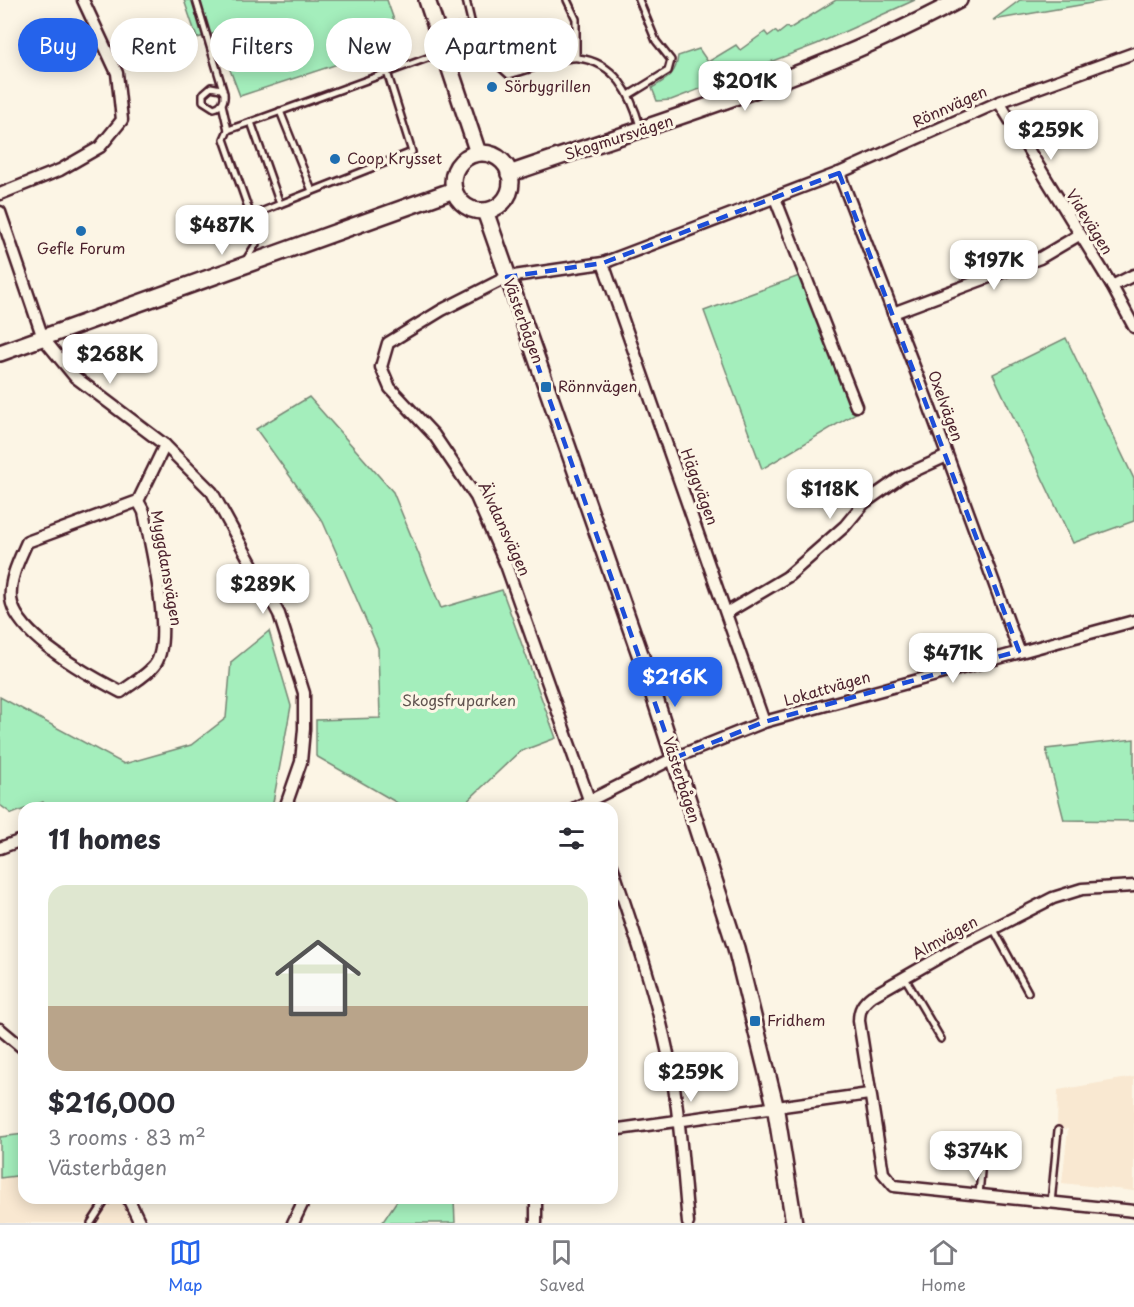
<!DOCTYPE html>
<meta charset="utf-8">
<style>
:root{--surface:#fff;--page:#f7f7f7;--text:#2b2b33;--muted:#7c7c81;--line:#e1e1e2;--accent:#2563eb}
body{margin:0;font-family:"Playpen Sans",sans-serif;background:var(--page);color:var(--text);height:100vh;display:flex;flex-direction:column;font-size:22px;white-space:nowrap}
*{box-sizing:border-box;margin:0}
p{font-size:20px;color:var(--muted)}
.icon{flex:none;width:33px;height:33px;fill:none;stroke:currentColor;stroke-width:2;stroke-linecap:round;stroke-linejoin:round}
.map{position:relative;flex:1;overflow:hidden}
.side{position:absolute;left:18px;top:802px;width:600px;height:402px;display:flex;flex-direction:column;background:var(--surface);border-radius:18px;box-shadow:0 3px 15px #0003}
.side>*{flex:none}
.hud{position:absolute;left:18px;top:18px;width:600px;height:54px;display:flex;gap:12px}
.price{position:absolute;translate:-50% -51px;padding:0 14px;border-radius:12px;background:#fff;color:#222;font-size:20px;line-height:39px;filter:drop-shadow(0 2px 3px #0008)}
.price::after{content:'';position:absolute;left:50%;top:36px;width:18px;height:14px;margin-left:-9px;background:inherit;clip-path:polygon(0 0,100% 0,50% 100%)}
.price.selected{background:var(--accent);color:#fff}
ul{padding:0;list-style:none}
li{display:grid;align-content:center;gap:12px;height:318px;padding:0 30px}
li span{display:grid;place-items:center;height:186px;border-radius:18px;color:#555}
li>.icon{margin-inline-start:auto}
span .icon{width:108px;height:108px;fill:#fffc;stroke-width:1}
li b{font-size:26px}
h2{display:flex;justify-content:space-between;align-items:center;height:72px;padding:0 30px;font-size:26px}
.tag{padding:0 21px;border-radius:27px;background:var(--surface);box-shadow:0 3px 15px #0003;font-size:21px;line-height:54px}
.tag.selected{background:var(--accent);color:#fff}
.tab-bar{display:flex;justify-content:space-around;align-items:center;height:84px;border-top:2px solid var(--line);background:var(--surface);font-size:16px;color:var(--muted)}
.tab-bar a{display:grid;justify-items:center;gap:3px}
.tab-bar .selected{color:var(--accent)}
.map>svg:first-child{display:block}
.built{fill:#f9e8d1}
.green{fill:#a4eebc;stroke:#778674;stroke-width:1.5}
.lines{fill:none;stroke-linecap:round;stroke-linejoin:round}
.lane-casing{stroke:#4a1f2b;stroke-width:10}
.street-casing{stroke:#4a1f2b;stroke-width:15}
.secondary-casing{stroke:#4a1f2b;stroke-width:20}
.lane{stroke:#fcf5e5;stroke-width:5}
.street{stroke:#fcf5e5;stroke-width:10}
.secondary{stroke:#fcf5e5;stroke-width:15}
.marked{fill:none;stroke:#1d4ed8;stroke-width:4.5;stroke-dasharray:12 8;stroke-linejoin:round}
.poi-dot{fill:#1f6fb2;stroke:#fcf5e5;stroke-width:2}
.labels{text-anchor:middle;stroke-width:6;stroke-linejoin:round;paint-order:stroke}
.poi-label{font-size:15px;fill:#4a1f2b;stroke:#fcf5e5;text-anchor:start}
.street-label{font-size:15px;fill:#4a1f2b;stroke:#fcf5e5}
.park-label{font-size:15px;fill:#60534f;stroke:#fcf5e5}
</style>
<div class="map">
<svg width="1134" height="1223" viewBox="0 0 1134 1223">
<rect width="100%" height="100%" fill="#fcf5e5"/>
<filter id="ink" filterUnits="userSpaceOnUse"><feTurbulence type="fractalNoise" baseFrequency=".0167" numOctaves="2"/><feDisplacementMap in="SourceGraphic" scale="12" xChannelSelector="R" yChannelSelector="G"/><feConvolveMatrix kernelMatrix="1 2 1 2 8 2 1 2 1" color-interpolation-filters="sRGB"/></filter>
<g filter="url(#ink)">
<g class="built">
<polygon points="1134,1077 1134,1191 1062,1183 1068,1129 1057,1128 1058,1090"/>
<polygon points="5,1175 24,1175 24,1198 126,1199 138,1223 0,1223 0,1178"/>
</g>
<g class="green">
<polygon points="184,0 387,0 402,43 240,96 216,33 197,38"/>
<path d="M 836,0 L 915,0 L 817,44 L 671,100 L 657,101 L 652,88 C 667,79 676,75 678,56 L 699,49 L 708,62 L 736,45 L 740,50 L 765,32 L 768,36 L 775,31 L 778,34 L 787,27 L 789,29 Z"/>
<polygon points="1020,0 1109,0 993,20"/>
<polygon points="802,275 856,413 762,469 704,311"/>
<polygon points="1066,338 1134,479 1134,521 1073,543 993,374"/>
<polygon points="309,397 393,492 441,608 502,590 556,738 519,752 460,808 406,808 316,756 316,720 380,718 378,648 323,522 256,429"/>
<polygon points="269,631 291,706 272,808 47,808 43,802 12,814 0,805 0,697 124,764 191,745 226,718 231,662"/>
<polygon points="1134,739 1134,821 1064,820 1046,749"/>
<polygon points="24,1134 24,1175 0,1178 0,1137"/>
<polygon points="398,1199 454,1199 455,1223 382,1223"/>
</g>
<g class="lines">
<defs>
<g id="lane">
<path d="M 196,0 L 224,93 C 225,101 222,106 214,108 L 203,101 L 203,94 L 211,87 L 221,89 L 224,93"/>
<polyline points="466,0 472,25"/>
<polyline points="567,0 576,19 576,57"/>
<path d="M 438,32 L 472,25 L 481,50 L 509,75 C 525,71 564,56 578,58 C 615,62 631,94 640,126"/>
<polyline points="387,72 412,152 280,204 251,122 444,52"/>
<polyline points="629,95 668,71 671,60 656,41 639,0"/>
<polyline points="222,104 228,130"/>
<polyline points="280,111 312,191"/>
<polyline points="251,216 224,139 228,130 251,122"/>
<polyline points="246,260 256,244 251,216 280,204"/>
<polyline points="993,928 1028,992"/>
<polyline points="905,978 941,1039"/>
<polyline points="979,1195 982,1160"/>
<polyline points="1051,1203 1058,1130"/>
<polyline points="91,1223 104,1203 110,1198"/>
</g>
<g id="street">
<polyline points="999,102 1112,286 1134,327"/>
<polyline points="839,173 927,400 1019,651"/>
<polyline points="0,194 60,170 100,147 122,120 117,73 83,0"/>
<polyline points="775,198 856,406"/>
<polyline points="0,212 43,338 75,377 165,445 212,492 279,614 304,693 304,729 301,762 285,808"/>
<polyline points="603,263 764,722"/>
<polyline points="1112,286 1134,275"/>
<polyline points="893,313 1040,258 1079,235"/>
<path d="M 138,501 L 144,512 C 150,544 175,642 154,666 C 146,676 131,684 121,692 C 90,676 16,636 11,599 C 9,579 19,560 27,542 L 138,501 L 165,445"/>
<polyline points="728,612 787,577 845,526 864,503 901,477 947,456"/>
<polyline points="575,808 674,758 764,722 1134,621"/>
<polyline points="592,808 506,565 476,497 434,435 390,388 381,367 388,343 442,310 507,277 603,263 839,173 999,102 1134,53"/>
<polyline points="0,848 19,841 24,845"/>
<path d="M 612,866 C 634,931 657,997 670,1064 C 680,1116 683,1170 688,1223"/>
<path d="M 1134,886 L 1082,889 L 1053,898 L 961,945 L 872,996 C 863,1003 859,1009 859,1021 L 883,1173 L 894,1186 L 1134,1211"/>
<polyline points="0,1029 24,1049"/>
<polyline points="612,1130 869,1094"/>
<polyline points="128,1198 140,1223"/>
<polyline points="536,1198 536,1223"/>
<polyline points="293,1223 305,1198"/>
</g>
<g id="secondary">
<polyline points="427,0 478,153"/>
<circle cx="482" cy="182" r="29"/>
<path d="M 509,174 C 661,121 817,77 959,0"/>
<polyline points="485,211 647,674 736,948 775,1105 794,1223"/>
<polyline points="0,353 454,190"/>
</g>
</defs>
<use href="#lane" class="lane-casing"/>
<use href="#street" class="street-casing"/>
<use href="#secondary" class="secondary-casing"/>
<use href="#lane" class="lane"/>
<use href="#street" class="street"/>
<use href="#secondary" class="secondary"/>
</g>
</g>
<path class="marked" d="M 839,173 L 1019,651 L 764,722 L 674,758 L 507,277 L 603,263 Z"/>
<g class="poi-dot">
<circle cx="492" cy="87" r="6"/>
<circle cx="335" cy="159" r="6"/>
<circle cx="81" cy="231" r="6"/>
<rect x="540" y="381" width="12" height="12" rx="3"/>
<rect x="749" y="1015" width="12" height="12" rx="3"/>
</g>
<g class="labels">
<g class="poi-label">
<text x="504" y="92">Sörbygrillen</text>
<text x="347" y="164">Coop Krysset</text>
<text x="81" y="254" text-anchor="middle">Gefle Forum</text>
<text x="558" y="392">Rönnvägen</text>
<text x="767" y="1026">Fridhem</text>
</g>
<g class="street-label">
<text transform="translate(950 107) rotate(-24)" y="5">Rönnvägen</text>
<text transform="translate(619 138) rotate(-18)" y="5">Skogmursvägen</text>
<text transform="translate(1089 222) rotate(58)" y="5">Videvägen</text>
<text transform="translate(523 321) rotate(70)" y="5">Västerbågen</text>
<text transform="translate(945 406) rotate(70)" y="5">Oxelvägen</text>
<text transform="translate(699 487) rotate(70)" y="5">Häggvägen</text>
<text transform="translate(504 529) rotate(65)" y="5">Älvdansvägen</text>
<text transform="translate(166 568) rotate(80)" y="5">Myggdansvägen</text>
<text transform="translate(827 689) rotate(-16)" y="5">Lokattvägen</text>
<text transform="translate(681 780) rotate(72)" y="5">Västerbågen</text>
<text transform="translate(945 938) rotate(-29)" y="5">Almvägen</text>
</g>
<g class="park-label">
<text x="459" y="706">Skogsfruparken</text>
</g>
</g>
</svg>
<b class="price" style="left:745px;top:112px">$201K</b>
<b class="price" style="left:1051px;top:161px">$259K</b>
<b class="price" style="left:222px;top:256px">$487K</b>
<b class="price" style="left:994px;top:291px">$197K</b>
<b class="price" style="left:110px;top:385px">$268K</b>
<b class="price" style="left:830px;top:520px">$118K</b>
<b class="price" style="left:263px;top:615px">$289K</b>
<b class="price" style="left:953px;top:684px">$471K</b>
<b class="price selected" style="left:675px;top:708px">$216K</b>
<b class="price" style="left:691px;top:1103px">$259K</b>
<b class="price" style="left:976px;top:1182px">$374K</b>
<div class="hud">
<a class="tag selected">Buy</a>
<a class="tag">Rent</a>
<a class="tag">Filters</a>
<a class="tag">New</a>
<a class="tag">Apartment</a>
</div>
<section class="side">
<h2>11 homes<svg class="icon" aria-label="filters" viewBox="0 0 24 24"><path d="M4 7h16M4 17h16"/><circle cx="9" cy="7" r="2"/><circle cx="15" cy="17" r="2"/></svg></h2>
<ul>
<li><span style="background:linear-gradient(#dfe7d0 65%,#b9a48a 0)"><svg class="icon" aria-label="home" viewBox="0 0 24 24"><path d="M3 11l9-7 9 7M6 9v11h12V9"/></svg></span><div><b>$216,000</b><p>3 rooms · 83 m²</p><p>Västerbågen</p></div></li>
</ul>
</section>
</div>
<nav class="tab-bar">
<a class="selected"><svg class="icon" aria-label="map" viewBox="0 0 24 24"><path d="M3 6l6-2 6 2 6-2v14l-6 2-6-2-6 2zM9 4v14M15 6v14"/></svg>Map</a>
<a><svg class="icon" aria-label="saved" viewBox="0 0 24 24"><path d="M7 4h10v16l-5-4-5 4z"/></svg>Saved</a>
<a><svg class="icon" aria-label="home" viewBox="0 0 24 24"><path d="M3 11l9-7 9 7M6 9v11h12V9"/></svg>Home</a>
</nav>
